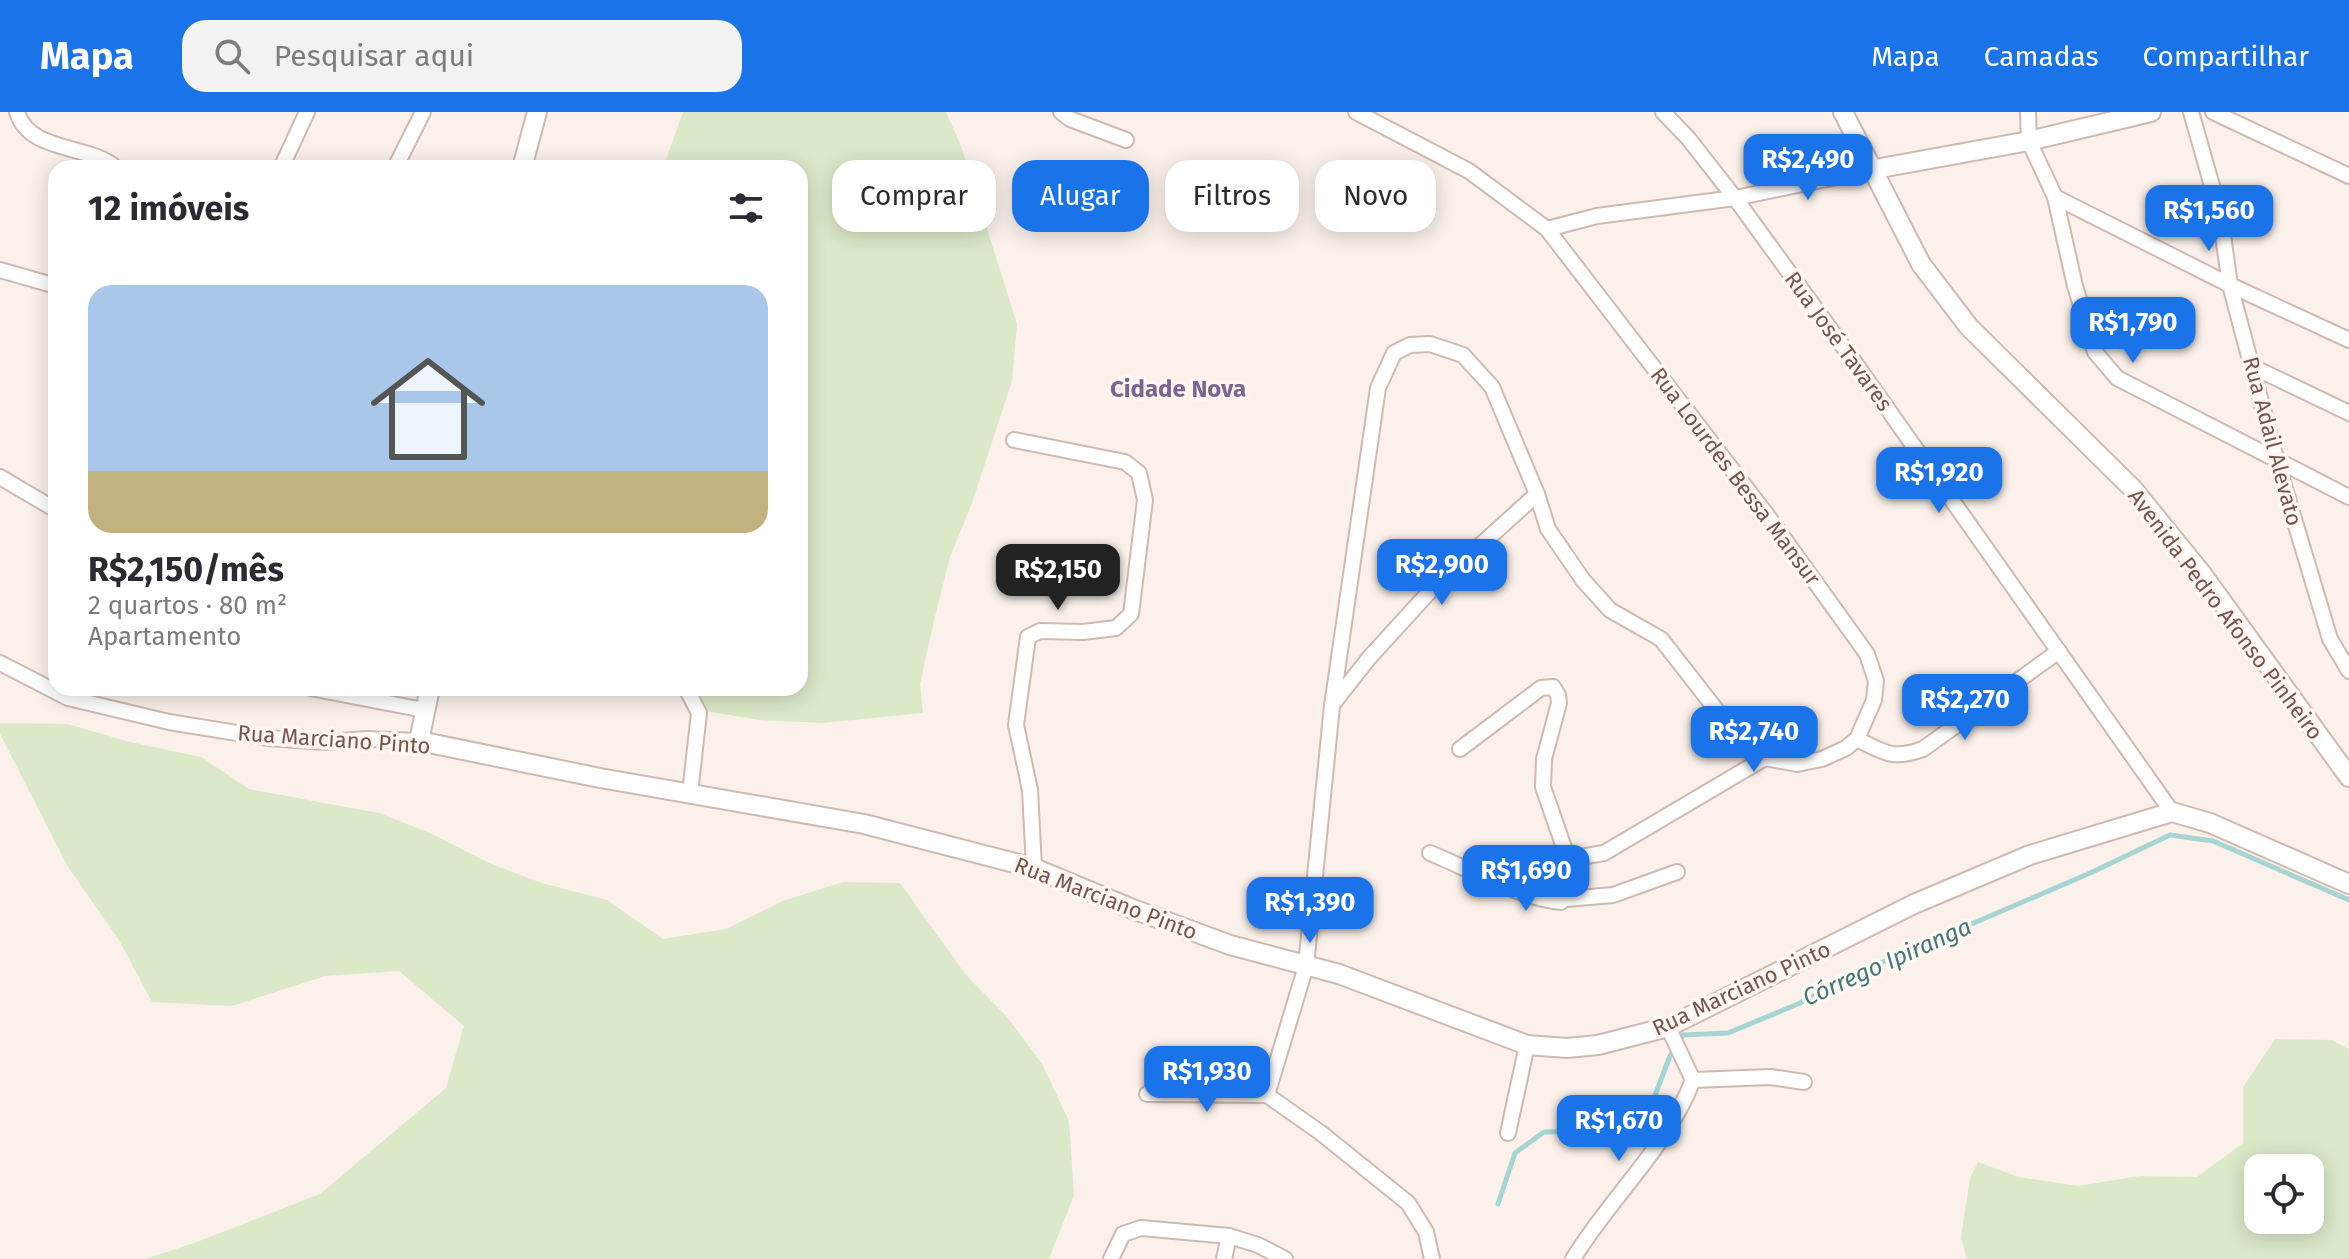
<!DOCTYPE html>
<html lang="pt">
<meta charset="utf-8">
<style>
:root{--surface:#fff;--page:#f2f2f3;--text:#2b2b33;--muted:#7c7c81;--line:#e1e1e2;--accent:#1a73e8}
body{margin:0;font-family:"Fira Sans",sans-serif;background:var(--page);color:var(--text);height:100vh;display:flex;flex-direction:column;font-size:30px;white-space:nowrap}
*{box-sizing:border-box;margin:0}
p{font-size:26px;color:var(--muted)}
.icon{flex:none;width:44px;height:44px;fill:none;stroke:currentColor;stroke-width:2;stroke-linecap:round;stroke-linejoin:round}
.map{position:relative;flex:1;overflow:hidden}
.drawer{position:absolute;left:48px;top:48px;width:760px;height:536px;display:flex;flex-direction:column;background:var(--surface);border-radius:24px;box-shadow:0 4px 20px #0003}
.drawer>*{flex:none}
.banner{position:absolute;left:832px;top:48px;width:760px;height:72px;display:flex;gap:16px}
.fabs{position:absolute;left:2244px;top:1042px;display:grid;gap:16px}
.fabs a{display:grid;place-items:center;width:80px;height:80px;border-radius:16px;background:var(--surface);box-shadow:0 4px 20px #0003;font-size:40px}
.price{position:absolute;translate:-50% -68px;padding:0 18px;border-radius:16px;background:var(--accent);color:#fff;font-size:26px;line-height:52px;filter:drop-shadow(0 2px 4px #0008)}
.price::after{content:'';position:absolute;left:50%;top:48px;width:24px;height:18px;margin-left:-12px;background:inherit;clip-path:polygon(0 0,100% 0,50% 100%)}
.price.on{background:#222;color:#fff}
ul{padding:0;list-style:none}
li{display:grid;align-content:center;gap:16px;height:424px;padding:0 40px}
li+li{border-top:2px solid var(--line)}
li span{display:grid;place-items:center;height:248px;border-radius:24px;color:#555}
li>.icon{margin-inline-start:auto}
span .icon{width:144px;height:144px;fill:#fffc;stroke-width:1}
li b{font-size:34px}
h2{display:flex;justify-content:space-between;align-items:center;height:96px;padding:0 40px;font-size:34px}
.tag{padding:0 28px;border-radius:24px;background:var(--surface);box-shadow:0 4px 20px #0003;font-size:28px;line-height:72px}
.tag.on{background:var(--accent);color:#fff}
header{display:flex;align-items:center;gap:48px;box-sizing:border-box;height:112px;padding:0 40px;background:var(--accent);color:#fff}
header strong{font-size:38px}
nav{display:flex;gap:44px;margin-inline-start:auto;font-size:28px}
.search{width:560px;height:72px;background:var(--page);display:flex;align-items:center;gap:20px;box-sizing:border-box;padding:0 28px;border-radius:24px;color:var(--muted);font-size:30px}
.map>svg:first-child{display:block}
.green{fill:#dbe9c8;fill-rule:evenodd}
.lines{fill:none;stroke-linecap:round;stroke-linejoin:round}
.stream{stroke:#a6d5d4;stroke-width:5}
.minor-casing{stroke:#cfbab2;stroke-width:18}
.tertiary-casing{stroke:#cfbab2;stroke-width:22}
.minor{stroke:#fff;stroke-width:14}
.tertiary{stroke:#fff;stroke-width:18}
.labels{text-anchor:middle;stroke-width:7;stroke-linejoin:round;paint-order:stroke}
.street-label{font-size:22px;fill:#75554e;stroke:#fef6f0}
.neighbourhood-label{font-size:24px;font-weight:bold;fill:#7a6690;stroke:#fef6f0}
.water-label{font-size:24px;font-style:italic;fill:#427878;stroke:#fef6f0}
</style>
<header>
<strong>Mapa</strong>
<div class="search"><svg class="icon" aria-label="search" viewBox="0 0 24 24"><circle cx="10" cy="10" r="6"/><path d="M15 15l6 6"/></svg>Pesquisar aqui</div>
<nav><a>Mapa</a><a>Camadas</a><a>Compartilhar</a></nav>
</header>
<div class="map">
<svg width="2349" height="1147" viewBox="0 0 2349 1147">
<rect width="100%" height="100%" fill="#fbf1ea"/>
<g class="green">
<polygon points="683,0 946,0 961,34 1017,212 1012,269 972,391 950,445 933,513 920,572 923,601 823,611 759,608 693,597 683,576 800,576 800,56 663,56"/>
<polygon points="0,611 68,612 130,630 201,645 249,677 379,701 432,722 489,751 542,771 607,788 663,827 726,817 783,789 843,770 900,771 966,863 1008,906 1042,952 1069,1009 1074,1083 1049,1147 145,1147 194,1131 320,1082 446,976 464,914 399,859 325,864 232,894 152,890 119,828 68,755 0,622"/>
<path d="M 2275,927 L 2332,928 L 2349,937 L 2349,1147 L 1967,1147 L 1961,1126 L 1970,1066 L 1978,1050 L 2018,1065 L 2078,1074 L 2140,1064 L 2197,1065 L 2243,1031 L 2243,975 ZM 2310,1056 L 2310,1108 L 2258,1108 L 2258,1056 Z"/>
</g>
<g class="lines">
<polyline class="stream" points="1498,1092 1515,1041 1544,1020 1621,1019 1654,986 1670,944 1683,923 1728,921 1798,892 1864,858 2088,762 2170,723 2213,729 2349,788"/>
<defs>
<g id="minor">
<path d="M 17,0 C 29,41 90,32 116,56"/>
<polyline points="1061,0 1070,7 1126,28"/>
<polyline points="1663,0 1688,26 1735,86 1858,255 2172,700"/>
<polyline points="2028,0 2029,29 2055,85 2075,174 2095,240 2117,266 2349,385"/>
<polyline points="2191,0 2220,102 2230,173 2277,350 2330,527 2349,559"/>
<polyline points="2213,0 2349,64"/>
<polyline points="281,56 307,0"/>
<polyline points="395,56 423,0"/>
<polyline points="2055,85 2230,173 2349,228"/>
<polyline points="1547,117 1597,104 1735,86 1875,57"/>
<polyline points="0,158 56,174"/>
<polyline points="2253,255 2349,301"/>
<polyline points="1014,328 1125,350 1139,361 1145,388 1131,502 1116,516 1083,520 1040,519 1028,525 1016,613 1030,678 1034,756"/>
<polyline points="0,365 56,398"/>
<polyline points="0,551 68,586 169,610 268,626 325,630 367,627 419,629"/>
<polyline points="310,576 424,598"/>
<polyline points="686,576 699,601 690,681"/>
<polyline points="1332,593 1369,546 1432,477 1537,382"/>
<path d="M 1857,627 C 1885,641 1893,648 1923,637 L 2059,539"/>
<polyline points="1460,637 1541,576 1553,575 1558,583 1559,591 1544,647 1543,675 1568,747 1604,741 1765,646"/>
<path d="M 1430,741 C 1467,756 1522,787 1561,790 L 1567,784 L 1568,747"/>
<polyline points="1566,787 1613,783 1677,760"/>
<polyline points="1693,968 1770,965 1804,970"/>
<polyline points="1147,982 1267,983"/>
<polyline points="1267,983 1306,854 1332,594 1378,276 1394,241 1410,233 1430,232 1463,243 1492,275 1537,382 1548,417 1583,468 1610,498 1661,527 1739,627 1765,646 1797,652 1822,647 1846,636 1857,627 1874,588 1876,569 1867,542 1767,403 1547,117 1469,59 1356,0"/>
<polyline points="1267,983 1321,1021 1408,1091 1426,1120 1432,1147"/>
<polyline points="1508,1021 1527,933"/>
<polyline points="1111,1147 1123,1122 1141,1116 1229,1124 1258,1133 1285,1147"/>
<polyline points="1224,1147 1229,1124"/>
<path d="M 1573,1147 C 1610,1086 1667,1036 1693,968 L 1668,915"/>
</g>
<g id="tertiary">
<polyline points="1843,0 1921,152 1969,215 2133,377 2202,462 2349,665"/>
<polyline points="522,56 537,0"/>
<polyline points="1875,57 2029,29 2151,0"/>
<polyline points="430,576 419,629 600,666 864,712 1034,756 1130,796 1230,833 1339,862 1527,933 1567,936 1598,933 1668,915 1914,792 2030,743 2172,700 2210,711 2349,772"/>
</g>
</defs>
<use href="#minor" class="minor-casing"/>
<use href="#tertiary" class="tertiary-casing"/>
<use href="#minor" class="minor"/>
<use href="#tertiary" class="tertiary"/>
</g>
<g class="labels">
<g class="street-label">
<text transform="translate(1839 229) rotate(54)" y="8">Rua José Tavares</text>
<text transform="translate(2273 329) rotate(75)" y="8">Rua Adail Alevato</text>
<text transform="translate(1736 364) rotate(53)" y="8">Rua Lourdes Bessa Mansur</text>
<text transform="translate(2226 502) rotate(53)" y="8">Avenida Pedro Afonso Pinheiro</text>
<text transform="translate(334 627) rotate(4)" y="8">Rua Marciano Pinto</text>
<text transform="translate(1106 786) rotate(21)" y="8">Rua Marciano Pinto</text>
<text transform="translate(1741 876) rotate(-25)" y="8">Rua Marciano Pinto</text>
</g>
<g class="neighbourhood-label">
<text x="1178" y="285">Cidade Nova</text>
</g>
<g class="water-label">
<text transform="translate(1887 850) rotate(-24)" y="8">Córrego Ipiranga</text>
</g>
</g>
</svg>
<div class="fabs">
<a><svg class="icon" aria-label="locate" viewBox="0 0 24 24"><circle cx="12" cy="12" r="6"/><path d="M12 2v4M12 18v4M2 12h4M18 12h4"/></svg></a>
</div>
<b class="price" style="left:1808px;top:90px">R$2,490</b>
<b class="price" style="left:2209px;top:141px">R$1,560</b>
<b class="price" style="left:2133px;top:253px">R$1,790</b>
<b class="price" style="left:1939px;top:403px">R$1,920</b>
<b class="price" style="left:1442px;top:495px">R$2,900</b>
<b class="price on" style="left:1058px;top:500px">R$2,150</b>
<b class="price" style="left:1965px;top:630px">R$2,270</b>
<b class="price" style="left:1754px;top:662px">R$2,740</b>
<b class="price" style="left:1526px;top:801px">R$1,690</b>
<b class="price" style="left:1310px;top:833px">R$1,390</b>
<b class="price" style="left:1207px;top:1002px">R$1,930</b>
<b class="price" style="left:1619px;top:1051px">R$1,670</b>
<div class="banner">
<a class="tag">Comprar</a>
<a class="tag on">Alugar</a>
<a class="tag">Filtros</a>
<a class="tag">Novo</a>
</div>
<section class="drawer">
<h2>12 imóveis<svg class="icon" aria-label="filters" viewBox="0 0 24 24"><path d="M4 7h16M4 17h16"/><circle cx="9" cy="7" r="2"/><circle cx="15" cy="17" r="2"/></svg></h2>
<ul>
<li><span style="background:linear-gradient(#a9c7e8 75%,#c2b280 0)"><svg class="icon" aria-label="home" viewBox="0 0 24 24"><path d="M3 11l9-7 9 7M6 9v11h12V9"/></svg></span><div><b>R$2,150/mês</b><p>2 quartos · 80 m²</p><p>Apartamento</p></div></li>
</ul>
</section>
</div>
